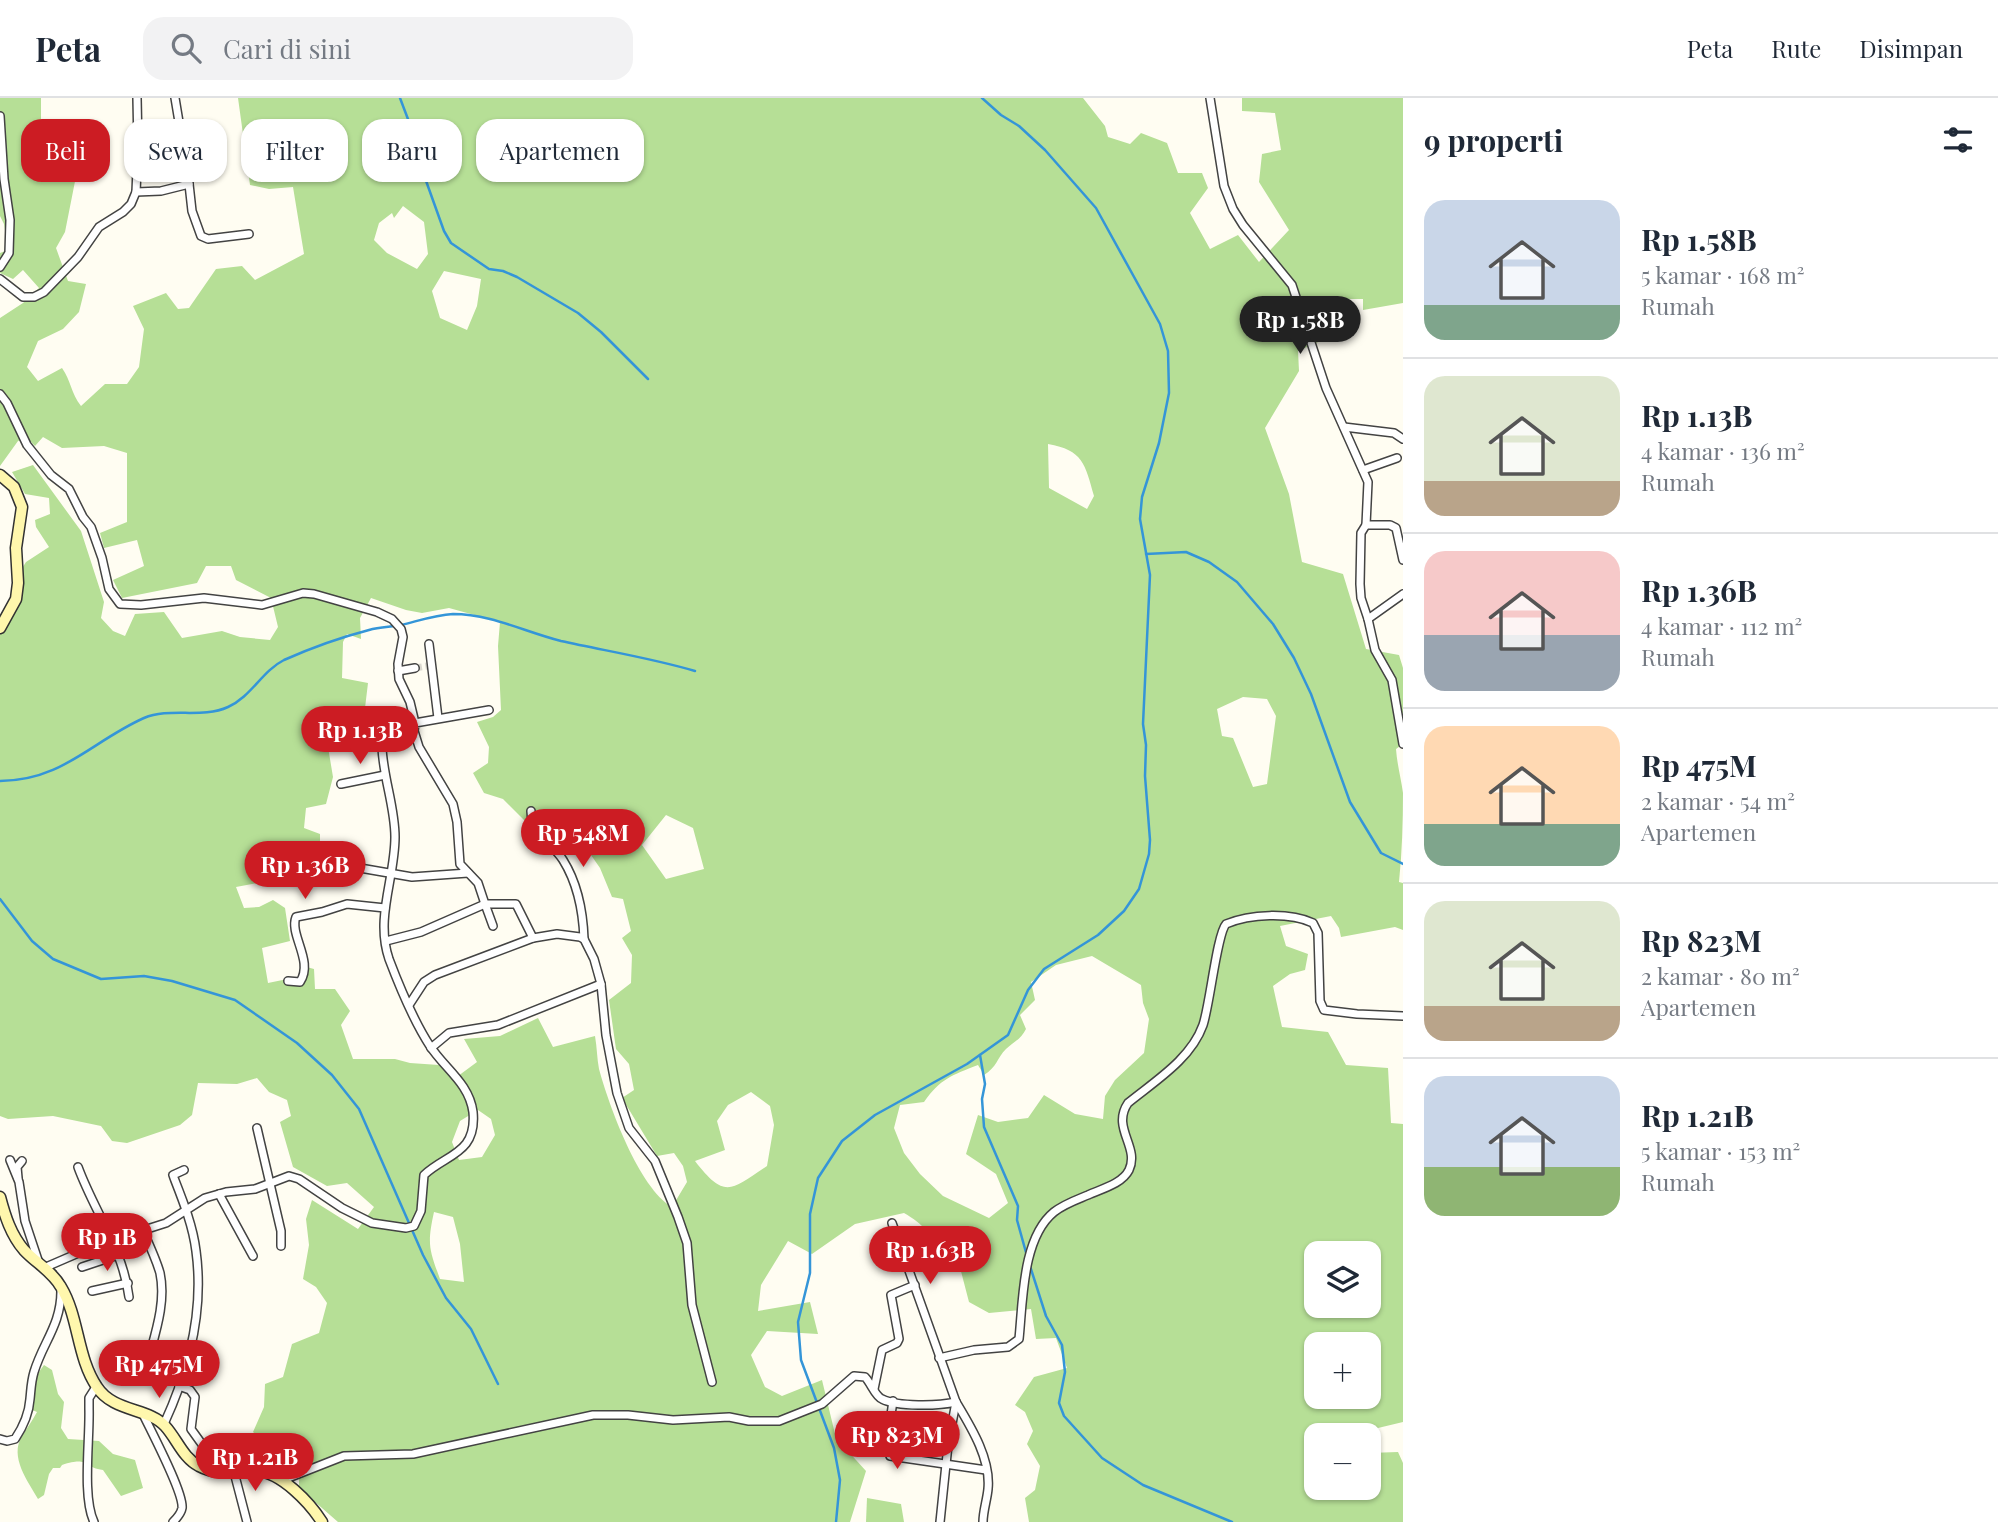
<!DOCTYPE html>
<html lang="id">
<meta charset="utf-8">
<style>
:root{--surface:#fff;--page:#f2f2f3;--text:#1f2937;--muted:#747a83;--line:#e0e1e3;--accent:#cc1c23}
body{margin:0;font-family:"Playfair Display",serif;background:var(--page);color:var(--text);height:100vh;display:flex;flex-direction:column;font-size:26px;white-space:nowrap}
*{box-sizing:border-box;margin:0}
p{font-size:23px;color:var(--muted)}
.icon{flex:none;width:38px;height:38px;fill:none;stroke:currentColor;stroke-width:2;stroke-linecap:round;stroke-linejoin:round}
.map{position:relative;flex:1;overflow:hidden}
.side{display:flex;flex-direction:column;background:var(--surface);width:595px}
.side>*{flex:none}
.hud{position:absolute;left:21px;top:21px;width:665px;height:63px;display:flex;gap:14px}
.fabs{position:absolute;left:1304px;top:1143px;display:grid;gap:14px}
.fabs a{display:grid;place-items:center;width:77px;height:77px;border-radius:14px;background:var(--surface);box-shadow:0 2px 5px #0004;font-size:35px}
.price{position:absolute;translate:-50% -60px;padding:0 16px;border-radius:24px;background:var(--accent);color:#fff;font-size:23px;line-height:46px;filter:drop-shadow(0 2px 4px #0008)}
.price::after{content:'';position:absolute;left:50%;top:42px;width:21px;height:16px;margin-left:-10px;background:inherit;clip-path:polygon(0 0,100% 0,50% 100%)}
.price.on{background:#222;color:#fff}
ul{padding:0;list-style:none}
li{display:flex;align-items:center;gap:21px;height:175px;padding:0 21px}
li+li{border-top:2px solid var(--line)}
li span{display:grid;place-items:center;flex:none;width:196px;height:140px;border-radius:21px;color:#555}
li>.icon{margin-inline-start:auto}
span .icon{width:84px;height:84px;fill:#fffc;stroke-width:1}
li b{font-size:30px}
h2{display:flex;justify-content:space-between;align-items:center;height:84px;padding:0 21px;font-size:30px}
.pill{padding:0 24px;border-radius:21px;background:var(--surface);box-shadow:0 2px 5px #0004;font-size:24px;line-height:63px}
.pill.on{background:var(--accent);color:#fff}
header{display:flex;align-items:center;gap:42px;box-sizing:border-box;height:98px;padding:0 35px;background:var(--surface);border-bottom:2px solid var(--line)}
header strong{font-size:33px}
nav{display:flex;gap:38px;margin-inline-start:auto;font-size:24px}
.search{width:490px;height:63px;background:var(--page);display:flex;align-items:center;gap:18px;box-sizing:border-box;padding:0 24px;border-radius:21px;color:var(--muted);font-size:26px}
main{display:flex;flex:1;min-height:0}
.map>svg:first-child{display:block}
.forest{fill:#b6df96;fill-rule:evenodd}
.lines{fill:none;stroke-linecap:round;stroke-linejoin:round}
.stream{stroke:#3495d8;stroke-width:2.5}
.street-tunnel{stroke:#dbd9d0;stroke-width:7;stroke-dasharray:7 3.5;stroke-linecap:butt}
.street-casing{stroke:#434343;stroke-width:10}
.secondary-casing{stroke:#323232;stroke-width:13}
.street{stroke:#fff;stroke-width:7}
.secondary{stroke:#fff7ad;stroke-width:10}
</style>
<header>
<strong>Peta</strong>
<div class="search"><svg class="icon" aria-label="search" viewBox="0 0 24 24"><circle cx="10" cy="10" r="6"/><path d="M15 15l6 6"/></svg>Cari di sini</div>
<nav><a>Peta</a><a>Rute</a><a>Disimpan</a></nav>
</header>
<main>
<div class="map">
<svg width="1403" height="1424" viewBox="0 0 1403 1424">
<rect width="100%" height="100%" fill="#fffdf2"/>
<g class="forest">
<path d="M 0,0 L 41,0 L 41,50 L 59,54 L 68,44 L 82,48 L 65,134 L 56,150 L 68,183 L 86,186 L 79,214 L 63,231 L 38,243 L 27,269 L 38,283 L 62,270 C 71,283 71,295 81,308 L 105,286 L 127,286 L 139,269 L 144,231 L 133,208 L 166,195 L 178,211 L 189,210 L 216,171 L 242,168 L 255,182 L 304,156 L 293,89 L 269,91 L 250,87 L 238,0 L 1083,0 L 1105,28 L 1108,39 L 1130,46 L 1141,35 L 1167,45 L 1178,75 L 1202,75 L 1208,90 L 1190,115 L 1210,151 L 1238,137 L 1259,164 L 1289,132 L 1259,84 L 1262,56 L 1281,52 L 1275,15 L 1242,13 L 1242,0 L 1403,0 L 1403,205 L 1363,212 L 1363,201 L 1327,201 L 1325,241 L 1298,253 L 1299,273 L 1265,330 L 1289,396 L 1302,464 L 1343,476 L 1366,551 L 1399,557 L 1403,570 L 1403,646 L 1396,651 C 1397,666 1401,680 1403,695 C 1403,724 1402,755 1399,784 L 1403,785 L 1403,832 L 1395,829 L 1341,839 L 1339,830 L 1331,818 L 1280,828 L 1286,848 L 1308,856 L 1305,872 L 1290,876 L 1273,888 L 1282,929 L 1328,934 L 1346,967 L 1388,970 L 1391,1025 L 1403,1026 L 1403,1324 L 1378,1330 L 1365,1337 L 1316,1337 L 1316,1390 L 1368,1390 L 1369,1355 L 1398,1354 L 1403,1365 L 1403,1424 L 1029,1424 L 1025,1400 L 1035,1392 L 1040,1368 L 1027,1346 L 1033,1333 L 1025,1314 L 1015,1307 L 1034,1279 L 1067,1270 L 1056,1240 L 1036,1241 L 1031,1211 L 989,1215 L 969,1204 L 957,1158 L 942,1159 C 934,1138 923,1126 904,1115 L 855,1126 L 812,1156 L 788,1143 L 761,1187 L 758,1213 L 810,1204 L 818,1236 L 767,1233 L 751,1257 L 765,1289 L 782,1298 L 822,1282 L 836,1340 L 866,1373 L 850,1424 L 338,1424 L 299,1390 L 299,1354 L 267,1347 L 253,1334 L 264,1309 L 265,1286 L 283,1279 L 292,1246 L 319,1235 L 327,1205 L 316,1189 L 303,1181 L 309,1147 L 306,1121 L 312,1102 L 358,1131 L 374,1109 L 347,1085 L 327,1088 L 293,1069 L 280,1024 L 291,1018 L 287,1002 L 269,994 L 257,980 L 237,986 L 198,985 L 192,1017 L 180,1027 L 127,1045 L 112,1043 L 101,1028 L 53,1018 L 8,1021 L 0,1018 L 0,535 L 4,529 L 21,472 L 26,464 L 49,449 L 36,429 L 35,422 L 50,416 L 49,400 L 25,396 L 12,374 L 33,367 L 81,433 L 104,504 L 101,520 L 113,533 L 125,538 L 135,516 L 164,514 L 182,540 L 222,533 L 240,539 L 270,542 L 278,529 L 271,500 L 236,482 L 231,468 L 206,468 L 197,485 L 122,500 L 113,482 L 144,468 L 137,442 L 104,450 L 100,435 L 127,424 L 127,355 L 104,348 L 62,350 L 43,339 L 35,348 L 27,340 L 18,343 L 0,368 L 0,220 L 23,205 L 39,190 L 23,172 L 13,181 L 0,175 L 0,155 L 8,152 L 4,126 L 0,118 ZM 403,108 L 424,124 L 428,156 L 417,171 L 387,155 L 374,142 L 379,125 L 392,115 L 394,120 ZM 444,173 L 481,181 L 477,208 L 467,232 L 440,220 L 432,193 ZM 1048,346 C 1083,352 1085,366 1094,398 L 1087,411 L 1049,390 ZM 371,500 L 406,512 L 422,515 L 449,510 L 500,524 L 498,548 L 501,612 L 493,619 L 477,624 L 489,649 L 488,665 L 473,675 L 484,695 L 503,701 L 530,728 L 547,713 L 559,711 L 600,770 L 612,799 L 623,801 L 631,833 L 622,840 L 632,857 L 631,885 L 609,902 L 616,951 L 629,966 L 634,992 L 622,1000 L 657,1058 L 674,1055 L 683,1068 L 687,1084 L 672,1109 C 639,1090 609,1008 599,971 C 597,961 597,949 595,938 L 553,949 L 538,920 L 500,938 L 464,941 L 477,964 L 454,981 L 439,967 L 410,965 L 395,961 L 353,961 L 341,927 L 350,913 L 335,891 L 315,891 L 314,871 L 303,868 L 302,878 L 268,885 L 262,850 L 290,843 L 285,810 L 273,802 L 259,809 L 244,810 L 236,789 L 268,783 L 267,765 L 288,743 L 320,754 L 320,736 L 304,730 L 306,710 L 326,706 L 333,679 L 327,643 L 343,634 L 365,610 L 368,585 L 342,580 L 343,544 L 347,536 L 361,541 L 360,520 ZM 1243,599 L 1267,601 L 1276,618 L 1267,686 L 1253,689 L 1233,640 L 1222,638 L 1217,611 ZM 666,717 L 693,730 L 704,771 L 666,781 L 642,747 ZM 1092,858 L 1141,887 L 1143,905 L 1149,921 L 1144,955 L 1115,982 L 1105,998 L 1103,1021 L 1075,1016 L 1044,997 L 1028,1020 L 998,1024 L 978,1017 L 966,1056 L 996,1076 L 1008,1105 L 989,1120 L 943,1098 L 920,1076 L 904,1055 L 894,1030 L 900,1007 L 924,1004 C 940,981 952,977 978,967 L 984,977 C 997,969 997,960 1006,951 C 1014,944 1021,941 1026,931 L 1020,917 L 1035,902 L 1031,884 L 1056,867 ZM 751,994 L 770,1008 L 774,1027 L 767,1068 C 731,1092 725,1102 695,1063 L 725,1052 L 717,1023 L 728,1007 ZM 478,1012 L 491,1021 L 495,1037 L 482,1059 L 459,1062 L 452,1044 L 460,1023 ZM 434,1114 L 453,1119 L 460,1146 L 464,1184 L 440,1181 C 429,1151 427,1146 434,1114 ZM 1316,1155 L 1368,1155 L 1368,1208 L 1316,1208 ZM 1316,1246 L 1368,1246 L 1368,1298 L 1316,1298 Z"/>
<path d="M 44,1267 L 52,1272 L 58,1296 L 64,1304 L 61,1330 L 68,1341 L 99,1343 L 113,1356 L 135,1362 L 143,1390 L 121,1398 L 103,1372 C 82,1369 89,1358 62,1367 L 60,1370 L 53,1370 L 49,1376 L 44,1397 L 38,1401 C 28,1383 9,1359 22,1338 C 27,1330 32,1323 37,1314 L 30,1311 C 33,1294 33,1280 44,1267 Z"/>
<polygon points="867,1400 901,1406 904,1424 866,1424"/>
</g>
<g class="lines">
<g class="stream">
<polyline points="400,0 414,37 425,80 444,133 451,145 489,171 503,173 517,179 578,215 601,234 648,281"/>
<polyline points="1146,456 1186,454 1209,464 1237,484 1273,526 1294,560 1311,596 1350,704 1381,755 1403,766"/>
<path d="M 0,683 C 62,683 92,643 144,620 C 170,609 202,621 228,609 C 251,599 262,573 284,562 C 311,550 342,539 369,532 C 380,529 391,529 401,527 C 418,523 435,517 453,516 C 491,516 525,534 561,543 C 606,553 651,560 695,573"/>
<polyline points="0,801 32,843 53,861 101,881 144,878 172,883 235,902 297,945 332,977 359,1011 423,1157 446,1200 471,1231 498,1286"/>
<polyline points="980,957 985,986 982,1001 984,1029 1018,1108 1017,1122 1027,1158"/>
<polyline points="1030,1168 1046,1218 1062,1247 1065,1274 1059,1305 1064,1318 1102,1360 1143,1387 1232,1424"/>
<polyline points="836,1424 840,1382 834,1350 801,1262 798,1224 810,1175 810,1116 818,1080 842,1043 875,1017 967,966 1008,937 1028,892 1044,871 1098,837 1124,813 1139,791 1149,756 1150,742 1145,678 1146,647 1143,626 1150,477 1140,421 1142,399 1159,345 1169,295 1168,253 1160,226 1096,110 1045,52 1019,28 1001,17 982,0"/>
</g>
<polyline class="street-tunnel" points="415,570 427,568"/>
<defs>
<g id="street">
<polyline points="1210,0 1224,88 1233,111 1243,127 1292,187 1326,290 1368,384 1366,427 1361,435 1360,486 1361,500 1368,521"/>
<polyline points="0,18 4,81 10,122 9,155 0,169"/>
<polyline points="138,49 184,38"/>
<polyline points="189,86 192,113 201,138 208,141 249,136"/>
<polyline points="136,94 161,93 189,86 184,38 180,30 175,0"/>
<polyline points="0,181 23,199 34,199 44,194 78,159 99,129 123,114 131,106 136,94 138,49 137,0"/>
<path d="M 0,296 L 7,305 L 27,347 L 51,377 L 69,391 L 83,419 L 91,429 L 102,460 L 109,491 L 120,506 L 141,507 L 204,500 L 262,507 L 303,495 L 314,496 L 377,514 L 392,521 L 401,531 L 403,539 L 398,566 L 399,581 L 410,604 L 415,625 C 398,627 389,633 382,649 C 383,679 395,709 395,739 C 395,780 375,820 389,861 C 400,890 413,922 430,948 C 445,971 469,985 473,1014 C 477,1056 446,1056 424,1077 L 421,1113 L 414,1128 L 406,1130 L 372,1125 L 342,1110 L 299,1081 L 289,1078 L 255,1091 L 226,1094 L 205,1100 L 166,1125 L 97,1147 L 46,1169"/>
<polyline points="1344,329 1394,335 1403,341"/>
<polyline points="1363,372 1397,360"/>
<polyline points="1366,427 1390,427 1396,430 1403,462"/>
<polyline points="1403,496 1368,521 1375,552 1392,582 1403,646"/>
<polyline points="429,546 438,620"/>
<polyline points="398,573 415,570"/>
<polyline points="489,612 415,625 414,633 419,649 453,706 457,724 460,766 478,785 485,806 516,806 533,840 557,836 580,839 584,841 594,861 601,886 606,937 617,995 629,1030 655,1063 678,1119 687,1145 692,1207 712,1284"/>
<polyline points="341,686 385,677"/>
<path d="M 531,713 C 531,735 553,746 563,762 C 578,786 583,813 584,841"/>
<polyline points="360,770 412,779 468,775"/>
<polyline points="386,843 421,834 485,806 493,828"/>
<path d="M 288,883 L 300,884 C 314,863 289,837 296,819 L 322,814 L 347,806 L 385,810"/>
<polyline points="409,907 424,884 435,877 533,840"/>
<polyline points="431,950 449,935 498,927 601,886"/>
<polyline points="257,1030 281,1133 281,1148"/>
<polyline points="10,1062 19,1084 25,1123 39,1165"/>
<path d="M 78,1069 C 94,1113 123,1151 129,1199"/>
<polyline points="18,1080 17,1069 22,1063"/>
<polyline points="219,1096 253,1158"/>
<path d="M 143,1133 C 149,1146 156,1161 160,1175 C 166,1203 156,1233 149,1259"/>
<polyline points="82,1169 118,1157"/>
<polyline points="92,1193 128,1185"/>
<path d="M 939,1260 L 974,1252 L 1008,1249 L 1019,1241 C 1023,1203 1022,1140 1054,1114 C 1064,1106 1076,1102 1088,1097 C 1101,1091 1122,1086 1129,1072 C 1140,1049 1111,1030 1128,1005 C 1155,983 1191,961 1203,927 C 1210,906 1217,836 1226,826 C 1250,816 1289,814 1313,825 L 1318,835 L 1320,903 L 1324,912 L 1357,916 L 1403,918"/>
<polyline points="179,1288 190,1292 195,1299 191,1331 222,1374"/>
<polyline points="874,1291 882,1252 897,1245 899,1241 891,1197 915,1187"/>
<polyline points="893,1303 887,1344 890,1358 986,1372"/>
<path d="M 956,1304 C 971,1329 991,1361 988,1391 C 987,1402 983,1413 983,1424"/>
<path d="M 143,1316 C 151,1333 184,1395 182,1410 C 181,1416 177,1420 173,1424"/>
<path d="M 164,1326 C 189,1272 204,1212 196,1153 C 193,1128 183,1103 174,1080 L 173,1077 L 184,1072"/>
<path d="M 0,1341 L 7,1343 L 15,1341 C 23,1329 29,1316 30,1301 C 31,1292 31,1284 34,1274 C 43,1244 61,1227 61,1193"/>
<polyline points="234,1374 247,1424"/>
<path d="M 283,1382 L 344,1358 L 413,1356 L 593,1317 L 628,1317 L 673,1322 L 729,1319 L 749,1323 L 779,1323 L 822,1306 L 854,1278 L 865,1279 C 871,1285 875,1298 882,1301 C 898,1309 938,1308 956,1304 L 892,1125"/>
<path d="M 94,1424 C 82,1399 90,1341 89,1311 L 89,1300 L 96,1289"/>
<polyline points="940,1424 948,1347 956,1304"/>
</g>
<g id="secondary">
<polyline points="0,377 14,389 22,409 16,450 18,485 16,501 0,530"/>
<path d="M 0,1099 C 5,1118 11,1137 24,1152 C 36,1165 52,1173 61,1189 C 79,1219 77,1260 97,1289 C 113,1314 149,1310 165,1328 C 177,1341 183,1360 199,1368 C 217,1378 238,1373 257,1373 C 281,1374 310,1405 322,1424"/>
</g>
</defs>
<use href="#street" class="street-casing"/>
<use href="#secondary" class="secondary-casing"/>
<use href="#street" class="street"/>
<use href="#secondary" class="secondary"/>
</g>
</svg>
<div class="fabs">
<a><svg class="icon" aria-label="layers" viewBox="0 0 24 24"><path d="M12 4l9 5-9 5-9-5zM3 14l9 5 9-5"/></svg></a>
<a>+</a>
<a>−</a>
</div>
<b class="price on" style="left:1300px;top:258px">Rp 1.58B</b>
<b class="price" style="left:360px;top:668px">Rp 1.13B</b>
<b class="price" style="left:583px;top:771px">Rp 548M</b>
<b class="price" style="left:305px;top:803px">Rp 1.36B</b>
<b class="price" style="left:107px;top:1175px">Rp 1B</b>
<b class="price" style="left:930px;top:1188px">Rp 1.63B</b>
<b class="price" style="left:159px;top:1302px">Rp 475M</b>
<b class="price" style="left:897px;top:1373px">Rp 823M</b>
<b class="price" style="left:255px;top:1395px">Rp 1.21B</b>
<div class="hud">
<a class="pill on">Beli</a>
<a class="pill">Sewa</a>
<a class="pill">Filter</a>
<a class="pill">Baru</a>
<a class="pill">Apartemen</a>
</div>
</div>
<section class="side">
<h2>9 properti<svg class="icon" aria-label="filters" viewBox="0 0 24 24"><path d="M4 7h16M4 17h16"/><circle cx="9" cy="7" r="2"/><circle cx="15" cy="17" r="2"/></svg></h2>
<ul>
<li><span style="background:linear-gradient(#c9d6e8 75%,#7fa58c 0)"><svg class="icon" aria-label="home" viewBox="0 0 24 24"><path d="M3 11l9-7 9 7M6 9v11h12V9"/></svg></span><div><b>Rp 1.58B</b><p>5 kamar · 168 m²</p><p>Rumah</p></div></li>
<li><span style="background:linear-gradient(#dfe7d0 75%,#b9a48a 0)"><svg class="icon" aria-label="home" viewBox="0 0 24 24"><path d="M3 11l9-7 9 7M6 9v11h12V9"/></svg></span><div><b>Rp 1.13B</b><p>4 kamar · 136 m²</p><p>Rumah</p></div></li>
<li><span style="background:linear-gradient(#f6c9c9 60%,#9aa5b1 0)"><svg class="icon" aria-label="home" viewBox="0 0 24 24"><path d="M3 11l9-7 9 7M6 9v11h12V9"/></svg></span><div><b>Rp 1.36B</b><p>4 kamar · 112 m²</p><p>Rumah</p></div></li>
<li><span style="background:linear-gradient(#ffd9b3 70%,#7fa58c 0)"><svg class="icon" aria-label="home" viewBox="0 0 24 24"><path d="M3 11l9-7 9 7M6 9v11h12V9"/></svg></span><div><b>Rp 475M</b><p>2 kamar · 54 m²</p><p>Apartemen</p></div></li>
<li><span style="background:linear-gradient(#dfe7d0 75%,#b9a48a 0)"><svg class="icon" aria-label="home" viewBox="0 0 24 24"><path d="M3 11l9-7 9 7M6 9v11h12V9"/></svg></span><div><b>Rp 823M</b><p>2 kamar · 80 m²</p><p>Apartemen</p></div></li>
<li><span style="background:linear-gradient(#c9d6e8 65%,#8fb573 0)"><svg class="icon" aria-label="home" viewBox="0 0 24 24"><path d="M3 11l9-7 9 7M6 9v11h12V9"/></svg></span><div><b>Rp 1.21B</b><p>5 kamar · 153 m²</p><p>Rumah</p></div></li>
</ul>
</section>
</main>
